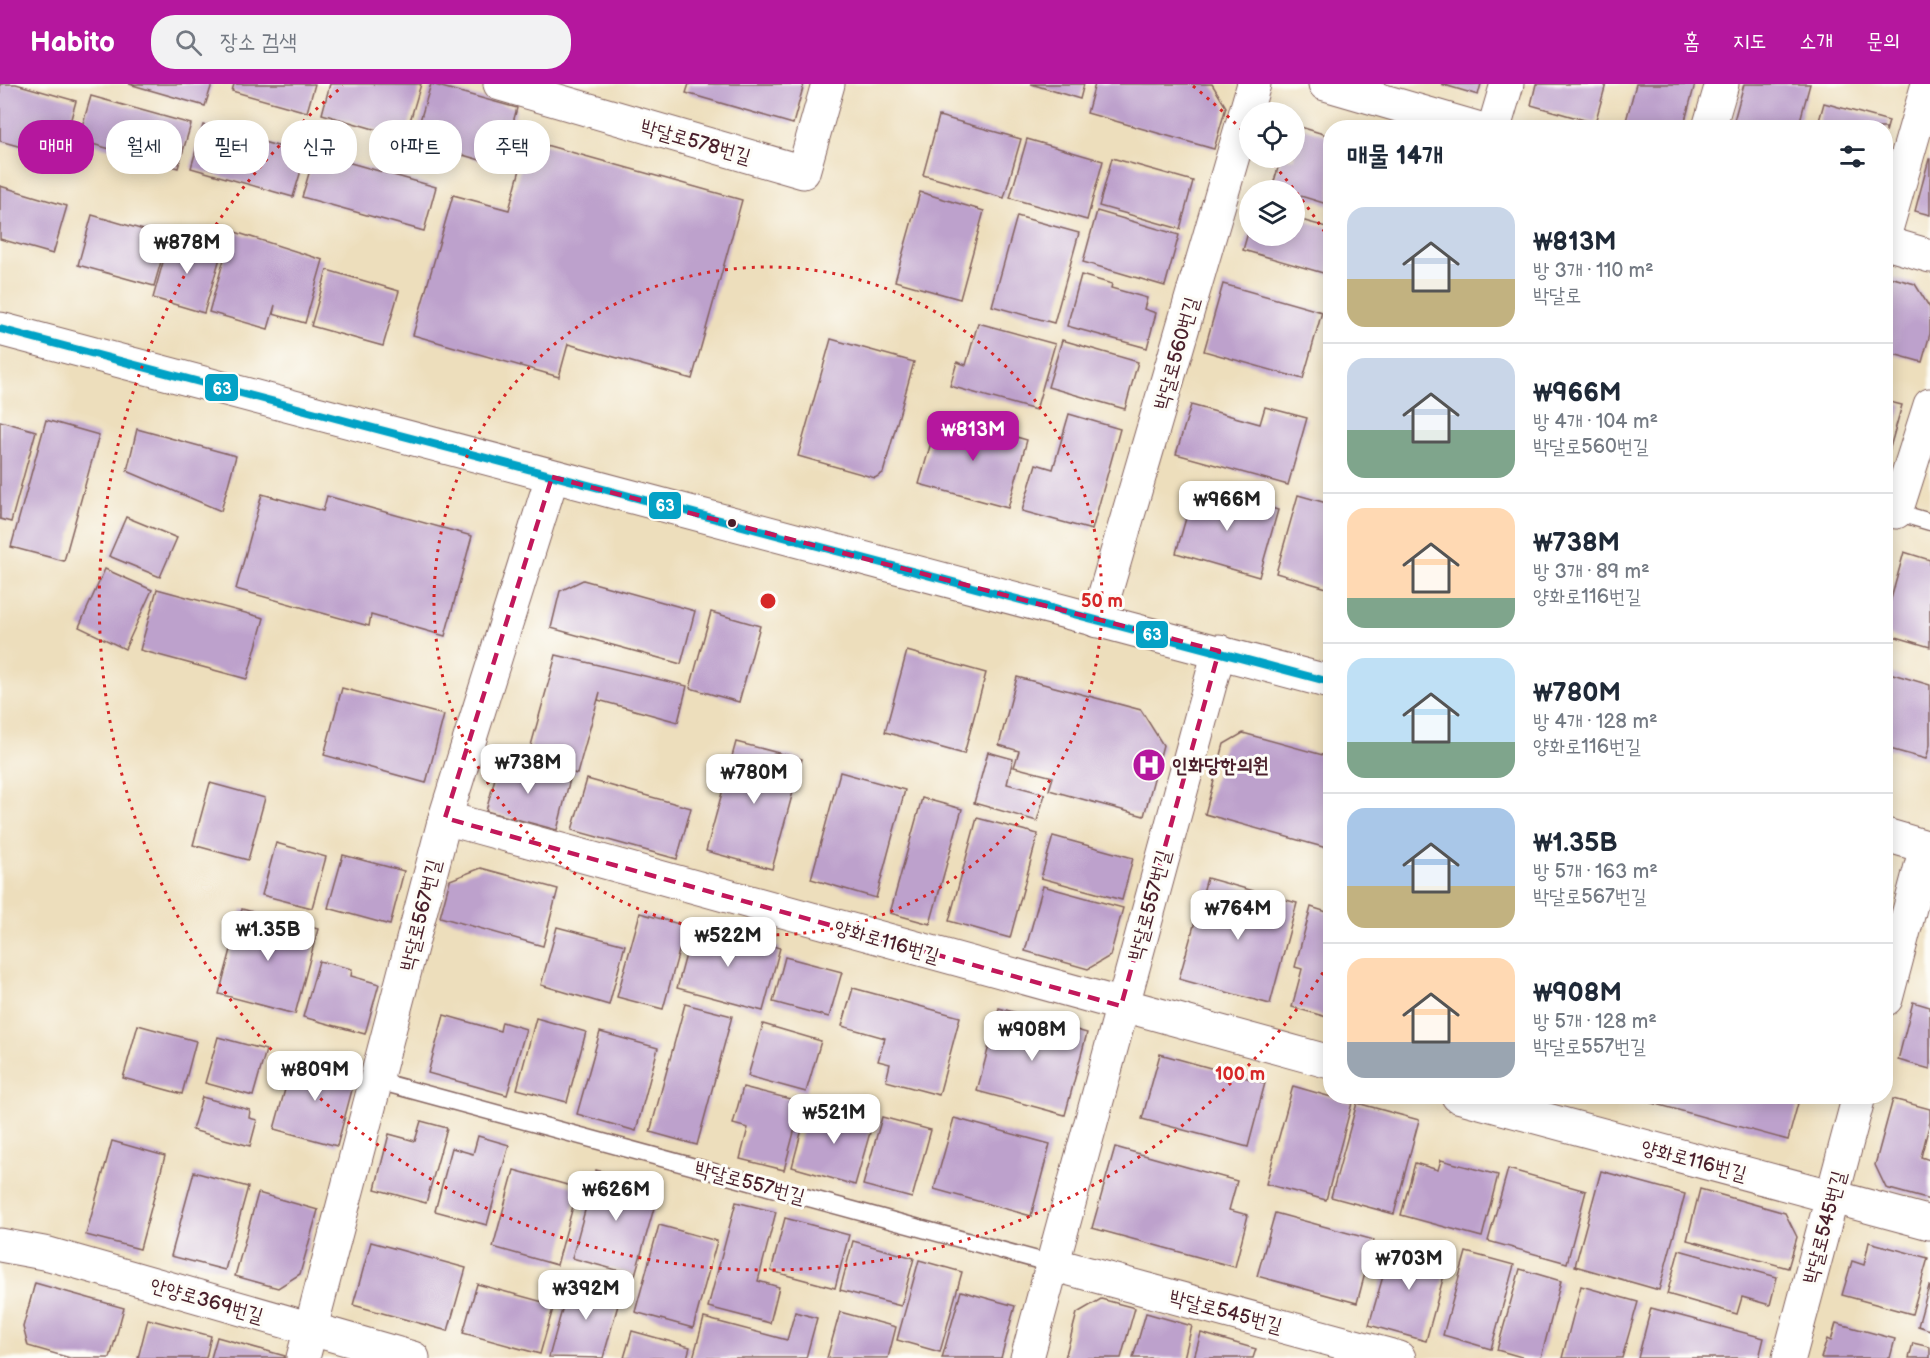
<!DOCTYPE html>
<html lang="ko">
<meta charset="utf-8">
<style>
:root{--surface:#fff;--page:#f2f2f3;--text:#1f2937;--muted:#747a83;--line:#e0e1e3;--accent:#b5179e}
body{margin:0;font-family:"Balsamiq Sans","Poor Story",sans-serif;background:var(--page);color:var(--text);height:100vh;display:flex;flex-direction:column;font-size:22px;white-space:nowrap}
*{box-sizing:border-box;margin:0}
p{font-size:20px;color:var(--muted)}
.icon{flex:none;width:33px;height:33px;fill:none;stroke:currentColor;stroke-width:2;stroke-linecap:round;stroke-linejoin:round}
.map{position:relative;flex:1;overflow:hidden}
.side{position:absolute;left:1323px;top:36px;width:570px;height:984px;display:flex;flex-direction:column;background:var(--surface);border-radius:24px;box-shadow:0 3px 15px #0003}
.side>*{flex:none}
.guide{position:absolute;left:18px;top:36px;width:570px;height:54px;display:flex;gap:12px}
.buttons{position:absolute;left:1239px;top:18px;display:grid;gap:12px}
.buttons a{display:grid;place-items:center;width:66px;height:66px;border-radius:50%;background:var(--surface);box-shadow:0 3px 15px #0003;font-size:30px}
.price{position:absolute;translate:-50% -51px;padding:0 14px;border-radius:12px;background:#fff;color:#222;font-size:20px;line-height:39px;filter:drop-shadow(0 2px 3px #0008)}
.price::after{content:'';position:absolute;left:50%;top:36px;width:18px;height:14px;margin-left:-9px;background:inherit;clip-path:polygon(0 0,100% 0,50% 100%)}
.price.current{background:var(--accent);color:#fff}
ul{padding:0;list-style:none}
li{display:flex;align-items:center;gap:18px;height:150px;padding:0 24px}
li+li{border-top:2px solid var(--line)}
li span{display:grid;place-items:center;flex:none;width:168px;height:120px;border-radius:18px;color:#555}
li>.icon{margin-inline-start:auto}
span .icon{width:72px;height:72px;fill:#fffc;stroke-width:1}
li b{font-size:26px}
h2{display:flex;justify-content:space-between;align-items:center;height:72px;padding:0 24px;font-size:26px}
.tag{padding:0 21px;border-radius:24px;background:var(--surface);box-shadow:0 3px 15px #0003;font-size:21px;line-height:54px}
.tag.current{background:var(--accent);color:#fff}
header{display:flex;align-items:center;gap:36px;box-sizing:border-box;height:84px;padding:0 30px;background:var(--accent);color:#fff}
header strong{font-size:28px}
nav{display:flex;gap:33px;margin-inline-start:auto;font-size:21px}
.search{width:420px;height:54px;background:var(--page);display:flex;align-items:center;gap:15px;box-sizing:border-box;padding:0 21px;border-radius:24px;color:var(--muted);font-size:22px}
.map>svg:first-child{display:block}
.building{fill:#bda1cc}
.lines{fill:none;stroke-linecap:round;stroke-linejoin:round}
.service-casing{stroke:#83625e;stroke-width:19}
.minor-casing{stroke:#83625e;stroke-width:35}
.tertiary-casing{stroke:#83625e;stroke-width:35}
.service{stroke:#fff;stroke-width:16}
.minor{stroke:#fff;stroke-width:33}
.tertiary{stroke:#fff;stroke-width:33}
.bus-1-casing{stroke:#fdfcf7;stroke-width:12}
.bus-1{stroke:#04a2c6;stroke-width:8}
.marked{fill:none;stroke:#c2185b;stroke-width:4.5;stroke-dasharray:12 8;stroke-linejoin:round}
.ring{fill:none;stroke:#d62828;stroke-width:3;stroke-dasharray:3 6}
.bus-dot{fill:#4a1f2b;stroke:#fdfcf7;stroke-width:2}
.labels{text-anchor:middle;stroke-width:6;stroke-linejoin:round;paint-order:stroke}
.street-label{font-size:20px;fill:#4a1f2b;stroke:#fdfcf7}
.poi-label{font-size:20px;font-weight:bold;fill:#4a1f2b;stroke:#fdfcf7;text-anchor:start}
.centre{fill:#d62828;stroke:#fdfcf7;stroke-width:3}
.ring-label{font-size:18px;text-anchor:middle;font-weight:bold;fill:#d62828;stroke:#fdfcf7;stroke-width:6;stroke-linejoin:round;paint-order:stroke}
.line-badge{stroke:#fdfcf7;stroke-width:2}
.badge-label{font-size:16px;text-anchor:middle;font-weight:bold;fill:#fff}
</style>
<header>
<strong>Habito</strong>
<div class="search"><svg class="icon" aria-label="search" viewBox="0 0 24 24"><circle cx="10" cy="10" r="6"/><path d="M15 15l6 6"/></svg>장소 검색</div>
<nav><a>홈</a><a>지도</a><a>소개</a><a>문의</a></nav>
</header>
<div class="map">
<svg width="1930" height="1274" viewBox="0 0 1930 1274">
<rect width="100%" height="100%" fill="#fdfcf7"/>
<filter id="ink" filterUnits="userSpaceOnUse"><feTurbulence type="fractalNoise" baseFrequency=".0167" numOctaves="2"/><feDisplacementMap in="SourceGraphic" scale="12" xChannelSelector="R" yChannelSelector="G"/><feConvolveMatrix kernelMatrix="1 2 1 2 8 2 1 2 1" color-interpolation-filters="sRGB"/></filter>
<filter id="wash" filterUnits="userSpaceOnUse"><feTurbulence type="fractalNoise" baseFrequency=".008" numOctaves="4" result="noise"/><feDisplacementMap in="SourceGraphic" scale="24" xChannelSelector="R" yChannelSelector="G"/><feGaussianBlur stdDeviation="1.35" result="paint"/><feColorMatrix in="noise" values="0 0 0 0 0 0 0 0 0 0 0 0 0 0 0 0 0 1.4 0 .05"/><feComposite in="paint" operator="in"/></filter>
<g filter="url(#wash)">
<rect width="100%" height="100%" fill="#eddebc"/>
<g id="blocks">
<g class="building">
<polygon points="0,0 16,0 76,17 60,74 0,57"/>
<polygon points="129,0 212,0 205,22"/>
<polygon points="234,0 315,0 307,28 232,7"/>
<polygon points="330,0 421,0 405,54 322,30"/>
<polygon points="431,0 517,24 501,82 414,57"/>
<polygon points="689,0 804,0 793,40 686,9"/>
<polygon points="1031,0 1084,0 1080,15"/>
<polygon points="1095,0 1212,0 1226,23 1214,65 1087,29"/>
<polygon points="1441,0 1481,0 1478,11"/>
<polygon points="1536,0 1606,0 1595,39 1531,21"/>
<polygon points="1636,0 1695,0 1683,44 1624,44"/>
<polygon points="1744,0 1810,0 1798,44 1732,44"/>
<polygon points="91,12 191,40 178,84 78,56"/>
<polygon points="1824,19 1889,37 1886,48 1886,44 1817,44"/>
<polygon points="939,32 1021,55 1004,114 923,91"/>
<polygon points="203,41 306,70 293,113 191,84"/>
<polygon points="1294,41 1330,52 1330,121 1294,110 1294,106 1272,104 1281,74 1294,74"/>
<polygon points="1027,55 1103,77 1087,136 1010,114"/>
<polygon points="528,56 742,116 692,295 568,260 559,293 413,251 453,111 509,126"/>
<polygon points="315,69 436,103 424,147 302,113"/>
<polygon points="1112,74 1193,97 1180,145 1099,122"/>
<polygon points="1929,75 1930,75 1930,131 1915,127"/>
<polygon points="0,102 67,122 53,170 0,155"/>
<polygon points="920,108 984,127 960,215 895,197"/>
<polygon points="1097,127 1179,151 1165,202 1083,178"/>
<polygon points="92,131 168,153 154,202 78,181"/>
<polygon points="1017,132 1079,149 1054,239 992,222"/>
<polygon points="1294,134 1330,144 1330,191 1243,166 1249,145 1250,152 1294,152"/>
<polygon points="232,147 323,176 305,239 273,230 275,221 268,245 209,228"/>
<polygon points="170,153 222,167 204,229 153,214"/>
<polygon points="327,186 399,207 383,262 311,242"/>
<polygon points="1081,191 1112,200 1111,204 1147,214 1144,225 1156,229 1147,264 1067,242"/>
<polygon points="1886,192 1915,200 1930,224 1930,250 1922,278 1886,268"/>
<polygon points="1223,200 1322,228 1303,295 1204,267"/>
<polygon points="978,239 1055,260 1036,326 950,302 957,278 966,281"/>
<polygon points="831,255 914,278 883,389 875,394 798,372"/>
<polygon points="1062,256 1138,278 1125,325 1048,303"/>
<polygon points="1886,317 1902,321 1886,378"/>
<polygon points="1191,321 1260,340 1265,323 1307,334 1288,401 1176,370"/>
<polygon points="1069,330 1120,345 1092,446 1022,427 1036,380 1053,385"/>
<polygon points="939,331 1027,356 1008,424 919,400"/>
<polygon points="46,336 99,351 64,477 11,463"/>
<polygon points="0,337 36,347 11,438 0,435"/>
<polygon points="137,345 236,372 221,427 127,387"/>
<polygon points="1195,403 1278,426 1259,493 1176,469"/>
<polygon points="262,410 323,427 327,412 472,452 445,552 371,531 369,542 236,505"/>
<polygon points="1298,411 1330,420 1330,505 1276,489"/>
<polygon points="126,433 177,454 160,493 109,472"/>
<polygon points="1904,468 1930,476 1930,563 1886,550 1886,533"/>
<polygon points="105,485 152,506 125,565 79,543"/>
<polygon points="583,496 695,527 681,580 551,544 560,507"/>
<polygon points="157,505 264,534 247,595 140,566"/>
<polygon points="711,528 760,542 739,618 690,604"/>
<polygon points="907,567 986,589 964,670 885,648"/>
<polygon points="556,571 687,602 678,638 598,616 600,608 577,690 527,676"/>
<polygon points="1886,588 1930,601 1930,661 1926,675 1886,664"/>
<polygon points="1017,593 1141,626 1163,661 1144,732 1049,706 1053,693 1014,683 1019,667 999,661"/>
<polygon points="342,604 444,631 426,699 324,671"/>
<polygon points="1243,649 1330,673 1330,765 1205,730 1224,660"/>
<polygon points="736,658 802,675 772,785 706,767"/>
<polygon points="988,668 1013,675 1007,700 1045,710 1037,737 974,719"/>
<polygon points="500,676 570,695 557,746 486,727"/>
<polygon points="840,688 905,706 876,814 811,795"/>
<polygon points="587,695 691,724 677,775 572,746"/>
<polygon points="210,699 265,714 248,776 193,761"/>
<polygon points="922,714 962,725 930,840 890,829"/>
<polygon points="977,734 1038,750 1010,854 949,837"/>
<polygon points="1053,752 1133,774 1122,816 1041,794"/>
<polygon points="276,759 326,773 312,824 262,811"/>
<polygon points="343,771 404,787 390,841 328,824"/>
<polygon points="481,784 558,805 543,862 440,833 450,796"/>
<polygon points="1207,794 1297,819 1270,920 1179,895"/>
<polygon points="1043,802 1123,824 1110,872 1088,885 1025,867"/>
<polygon points="1311,823 1330,829 1330,934 1292,923 1302,885 1295,883"/>
<polygon points="242,825 318,845 295,930 219,910"/>
<polygon points="640,829 686,842 663,925 617,913"/>
<polygon points="694,841 780,864 763,927 677,904"/>
<polygon points="557,843 625,861 609,921 541,901"/>
<polygon points="785,873 842,888 829,933 773,918"/>
<polygon points="319,877 352,885 351,892 379,900 365,950 303,933"/>
<polygon points="853,904 960,933 939,1011 886,997 890,980 878,977 885,954 842,942"/>
<polygon points="1913,918 1930,923 1930,985 1898,976"/>
<polygon points="685,920 732,932 697,1061 650,1048"/>
<polygon points="999,924 1087,949 1065,1031 977,1007"/>
<polygon points="444,931 500,947 502,938 526,945 507,1011 428,989"/>
<polygon points="536,934 586,948 567,1018 517,1005"/>
<polygon points="763,940 821,957 806,1008 748,992"/>
<polygon points="138,941 196,957 182,1010 123,994"/>
<polygon points="600,948 658,964 636,1047 577,1030"/>
<polygon points="218,953 266,966 253,1012 205,999"/>
<polygon points="1160,970 1265,999 1248,1063 1142,1035"/>
<polygon points="294,973 356,991 337,1062 274,1045"/>
<polygon points="1293,1002 1352,1019 1326,1116 1266,1100"/>
<polygon points="743,1003 802,1018 784,1086 740,1075 748,1044 733,1040"/>
<polygon points="1644,1012 1800,1012 1788,1056 1645,1017"/>
<polygon points="202,1013 250,1026 249,1034 257,1036 250,1062 192,1046"/>
<polygon points="1893,1015 1930,1025 1930,1038 1921,1073 1930,1076 1930,1116 1886,1104 1875,1081"/>
<polygon points="1357,1019 1419,1036 1394,1130 1331,1113"/>
<polygon points="840,1022 875,1031 855,1101 792,1083 806,1030 836,1038"/>
<polygon points="882,1033 931,1046 912,1114 863,1101"/>
<polygon points="954,1034 1050,1060 1031,1132 934,1105"/>
<polygon points="421,1037 447,1044 426,1119 375,1105 389,1050 415,1057"/>
<polygon points="478,1052 509,1061 487,1141 435,1127 452,1064 473,1070"/>
<polygon points="112,1057 165,1072 140,1165 86,1151"/>
<polygon points="1115,1063 1237,1097 1229,1126 1248,1131 1235,1183 1092,1144"/>
<polygon points="1441,1076 1498,1091 1482,1153 1401,1131 1415,1079 1438,1086"/>
<polygon points="1508,1085 1586,1107 1567,1179 1488,1157"/>
<polygon points="514,1086 578,1104 557,1181 493,1163"/>
<polygon points="596,1086 660,1103 635,1191 572,1174"/>
<polygon points="1601,1087 1685,1110 1659,1206 1575,1182"/>
<polygon points="194,1088 248,1103 225,1186 171,1172"/>
<polygon points="1700,1105 1785,1129 1797,1153 1788,1184 1687,1156"/>
<polygon points="258,1109 318,1126 300,1190 278,1204 235,1192"/>
<polygon points="736,1118 776,1128 758,1197 779,1203 770,1239 708,1223"/>
<polygon points="1275,1129 1374,1156 1357,1219 1257,1192"/>
<polygon points="785,1134 849,1151 835,1204 771,1187"/>
<polygon points="659,1141 717,1157 693,1244 635,1228"/>
<polygon points="853,1157 914,1174 901,1222 840,1206"/>
<polygon points="1393,1157 1449,1173 1426,1257 1369,1241"/>
<polygon points="371,1158 466,1184 448,1247 353,1221"/>
<polygon points="1869,1158 1928,1174 1912,1230 1842,1211 1852,1177 1864,1181"/>
<polygon points="1679,1166 1777,1193 1770,1221 1742,1213 1737,1230 1667,1210"/>
<polygon points="1466,1168 1514,1181 1491,1265 1443,1251"/>
<polygon points="919,1176 962,1188 940,1268 897,1256"/>
<polygon points="1520,1185 1561,1197 1541,1274 1525,1274 1497,1266"/>
<polygon points="571,1193 622,1207 603,1274 549,1273"/>
<polygon points="35,1199 124,1224 110,1274 70,1274 28,1262 23,1243"/>
<polygon points="477,1200 554,1221 540,1270 463,1249"/>
<polygon points="1581,1202 1638,1218 1622,1274 1562,1274"/>
<polygon points="1929,1202 1930,1203 1930,1246 1918,1242"/>
<polygon points="961,1207 1015,1222 1001,1274 942,1274"/>
<polygon points="1101,1215 1135,1224 1121,1274 1065,1274 1077,1229"/>
<polygon points="1651,1224 1764,1254 1759,1274 1638,1274"/>
<polygon points="795,1228 817,1234 806,1274 693,1274 704,1234 787,1256"/>
<polygon points="840,1228 896,1243 888,1274 827,1274"/>
<polygon points="1146,1229 1192,1242 1184,1274 1133,1274"/>
<polygon points="148,1235 211,1252 206,1274 138,1274"/>
<polygon points="1836,1239 1895,1255 1890,1274 1821,1274 1827,1255 1831,1257"/>
<polygon points="632,1247 690,1263 687,1274 624,1274"/>
<polygon points="1201,1249 1256,1265 1253,1274 1194,1274"/>
<polygon points="217,1253 285,1272 284,1274 211,1274"/>
<polygon points="1913,1259 1930,1263 1930,1274 1909,1274"/>
</g>
</g>
</g>
<g filter="url(#ink)">
<use href="#blocks" fill-opacity="0" stroke="#83625e" stroke-width="1.5"/>
<g class="lines">
<defs>
<g id="service">
<polyline points="1896,428 1930,438"/>
<polyline points="378,997 1052,1180"/>
</g>
<g id="minor">
<polyline points="500,0 803,88 828,0"/>
<polyline points="1325,0 1477,44"/>
<polyline points="1494,44 1507,0"/>
<polyline points="1709,44 1722,0"/>
<polyline points="1886,146 1928,0"/>
<polyline points="1886,159 1930,172"/>
<polyline points="1896,428 1930,321"/>
<polyline points="1097,537 1254,0"/>
<polyline points="445,734 1330,978"/>
<polyline points="1886,915 1926,763"/>
<polyline points="1458,1012 1930,1139"/>
<polyline points="0,1161 49,1170 413,1274"/>
<polyline points="1052,1180 1399,1274"/>
<polyline points="303,1274 445,734 552,393"/>
<polyline points="1027,1274 1219,567"/>
<polyline points="1789,1274 1859,1012"/>
</g>
<g id="tertiary">
<polyline points="0,245 1330,598"/>
<polyline points="1886,751 1930,764"/>
</g>
</defs>
<use href="#service" class="service-casing"/>
<use href="#minor" class="minor-casing"/>
<use href="#tertiary" class="tertiary-casing"/>
<use href="#service" class="service"/>
<use href="#minor" class="minor"/>
<use href="#tertiary" class="tertiary"/>
<defs>
<polyline id="bus-1" points="0,245 1330,598"/>
</defs>
<use href="#bus-1" class="bus-1-casing"/>
<use href="#bus-1" class="bus-1"/>
</g>
</g>
<path class="marked" d="M 552,393 L 1219,567 L 1121,922 L 445,734 Z"/>
<g class="ring">
<circle cx="768" cy="517" r="334"/>
<path d="M1328 881A668 668 0 1 1 343 2M1193 2A668 668 0 0 1 1249 53M1268 74A668 668 0 0 1 1328 153"/>
</g>
<defs>
<symbol id="hospital-disc" viewBox="-11 -11 22 22"><circle r="9.5" fill="#b5179e" stroke="#fdfcf7"/><path d="M-5-5h3v3.5h4V-5h3V5h-3V1.5h-4V5h-3Z" fill="#fff"/></symbol>
</defs>
<g fill-rule="evenodd">
<use href="#hospital-disc" x="1130" y="662" width="38" height="38"/>
</g>
<circle class="bus-dot" cx="732" cy="439" r="5"/>
<g class="labels">
<g class="street-label">
<text transform="translate(696 57) rotate(16)" y="7">박달로578번길</text>
<text transform="translate(1176 269) rotate(-74)" y="7">박달로560번길</text>
<text transform="translate(1149 821) rotate(-75)" y="7">박달로557번길</text>
<text transform="translate(420 831) rotate(-76)" y="7">박달로567번길</text>
<text transform="translate(887 857) rotate(16)" y="7">양화로116번길</text>
<text transform="translate(1694 1076) rotate(15)" y="7">양화로116번길</text>
<text transform="translate(750 1098) rotate(15)" y="7">박달로557번길</text>
<text transform="translate(1824 1143) rotate(-75)" y="7">박달로545번길</text>
<text transform="translate(207 1216) rotate(16)" y="7">안양로369번길</text>
<text transform="translate(1226 1227) rotate(15)" y="7">박달로545번길</text>
</g>
<g class="poi-label">
<text x="1172" y="688">인화당한의원</text>
</g>
</g>
<circle cx="768" cy="517" r="9" class="centre"/>
<g class="ring-label">
<text x="1102" y="523">50 m</text>
<text x="1240" y="996">100 m</text>
</g>
<g class="line-badge">
<rect x="204" y="289" width="35" height="29" rx="6" fill="#04a2c6"/>
<rect x="648" y="407" width="34" height="29" rx="6" fill="#04a2c6"/>
<rect x="1135" y="536" width="34" height="29" rx="6" fill="#04a2c6"/>
</g>
<g class="badge-label">
<text x="222" y="310">63</text>
<text x="665" y="427">63</text>
<text x="1152" y="556">63</text>
</g>
</svg>
<div class="buttons">
<a><svg class="icon" aria-label="locate" viewBox="0 0 24 24"><circle cx="12" cy="12" r="6"/><path d="M12 2v4M12 18v4M2 12h4M18 12h4"/></svg></a>
<a><svg class="icon" aria-label="layers" viewBox="0 0 24 24"><path d="M12 4l9 5-9 5-9-5zM3 14l9 5 9-5"/></svg></a>
</div>
<b class="price" style="left:187px;top:191px">₩878M</b>
<b class="price current" style="left:973px;top:378px">₩813M</b>
<b class="price" style="left:1227px;top:448px">₩966M</b>
<b class="price" style="left:528px;top:711px">₩738M</b>
<b class="price" style="left:754px;top:721px">₩780M</b>
<b class="price" style="left:1238px;top:857px">₩764M</b>
<b class="price" style="left:268px;top:878px">₩1.35B</b>
<b class="price" style="left:728px;top:884px">₩522M</b>
<b class="price" style="left:1032px;top:978px">₩908M</b>
<b class="price" style="left:315px;top:1018px">₩809M</b>
<b class="price" style="left:834px;top:1061px">₩521M</b>
<b class="price" style="left:616px;top:1138px">₩626M</b>
<b class="price" style="left:1409px;top:1207px">₩703M</b>
<b class="price" style="left:586px;top:1237px">₩392M</b>
<div class="guide">
<a class="tag current">매매</a>
<a class="tag">월세</a>
<a class="tag">필터</a>
<a class="tag">신규</a>
<a class="tag">아파트</a>
<a class="tag">주택</a>
</div>
<section class="side">
<h2>매물 14개<svg class="icon" aria-label="filters" viewBox="0 0 24 24"><path d="M4 7h16M4 17h16"/><circle cx="9" cy="7" r="2"/><circle cx="15" cy="17" r="2"/></svg></h2>
<ul>
<li><span style="background:linear-gradient(#c9d6e8 60%,#c2b280 0)"><svg class="icon" aria-label="home" viewBox="0 0 24 24"><path d="M3 11l9-7 9 7M6 9v11h12V9"/></svg></span><div><b>₩813M</b><p>방 3개 · 110 m²</p><p>박달로</p></div></li>
<li><span style="background:linear-gradient(#c9d6e8 60%,#7fa58c 0)"><svg class="icon" aria-label="home" viewBox="0 0 24 24"><path d="M3 11l9-7 9 7M6 9v11h12V9"/></svg></span><div><b>₩966M</b><p>방 4개 · 104 m²</p><p>박달로560번길</p></div></li>
<li><span style="background:linear-gradient(#ffd9b3 75%,#7fa58c 0)"><svg class="icon" aria-label="home" viewBox="0 0 24 24"><path d="M3 11l9-7 9 7M6 9v11h12V9"/></svg></span><div><b>₩738M</b><p>방 3개 · 89 m²</p><p>양화로116번길</p></div></li>
<li><span style="background:linear-gradient(#bfe0f5 70%,#7fa58c 0)"><svg class="icon" aria-label="home" viewBox="0 0 24 24"><path d="M3 11l9-7 9 7M6 9v11h12V9"/></svg></span><div><b>₩780M</b><p>방 4개 · 128 m²</p><p>양화로116번길</p></div></li>
<li><span style="background:linear-gradient(#a9c7e8 65%,#c2b280 0)"><svg class="icon" aria-label="home" viewBox="0 0 24 24"><path d="M3 11l9-7 9 7M6 9v11h12V9"/></svg></span><div><b>₩1.35B</b><p>방 5개 · 163 m²</p><p>박달로567번길</p></div></li>
<li><span style="background:linear-gradient(#ffd9b3 70%,#9aa5b1 0)"><svg class="icon" aria-label="home" viewBox="0 0 24 24"><path d="M3 11l9-7 9 7M6 9v11h12V9"/></svg></span><div><b>₩908M</b><p>방 5개 · 128 m²</p><p>박달로557번길</p></div></li>
</ul>
</section>
</div>
